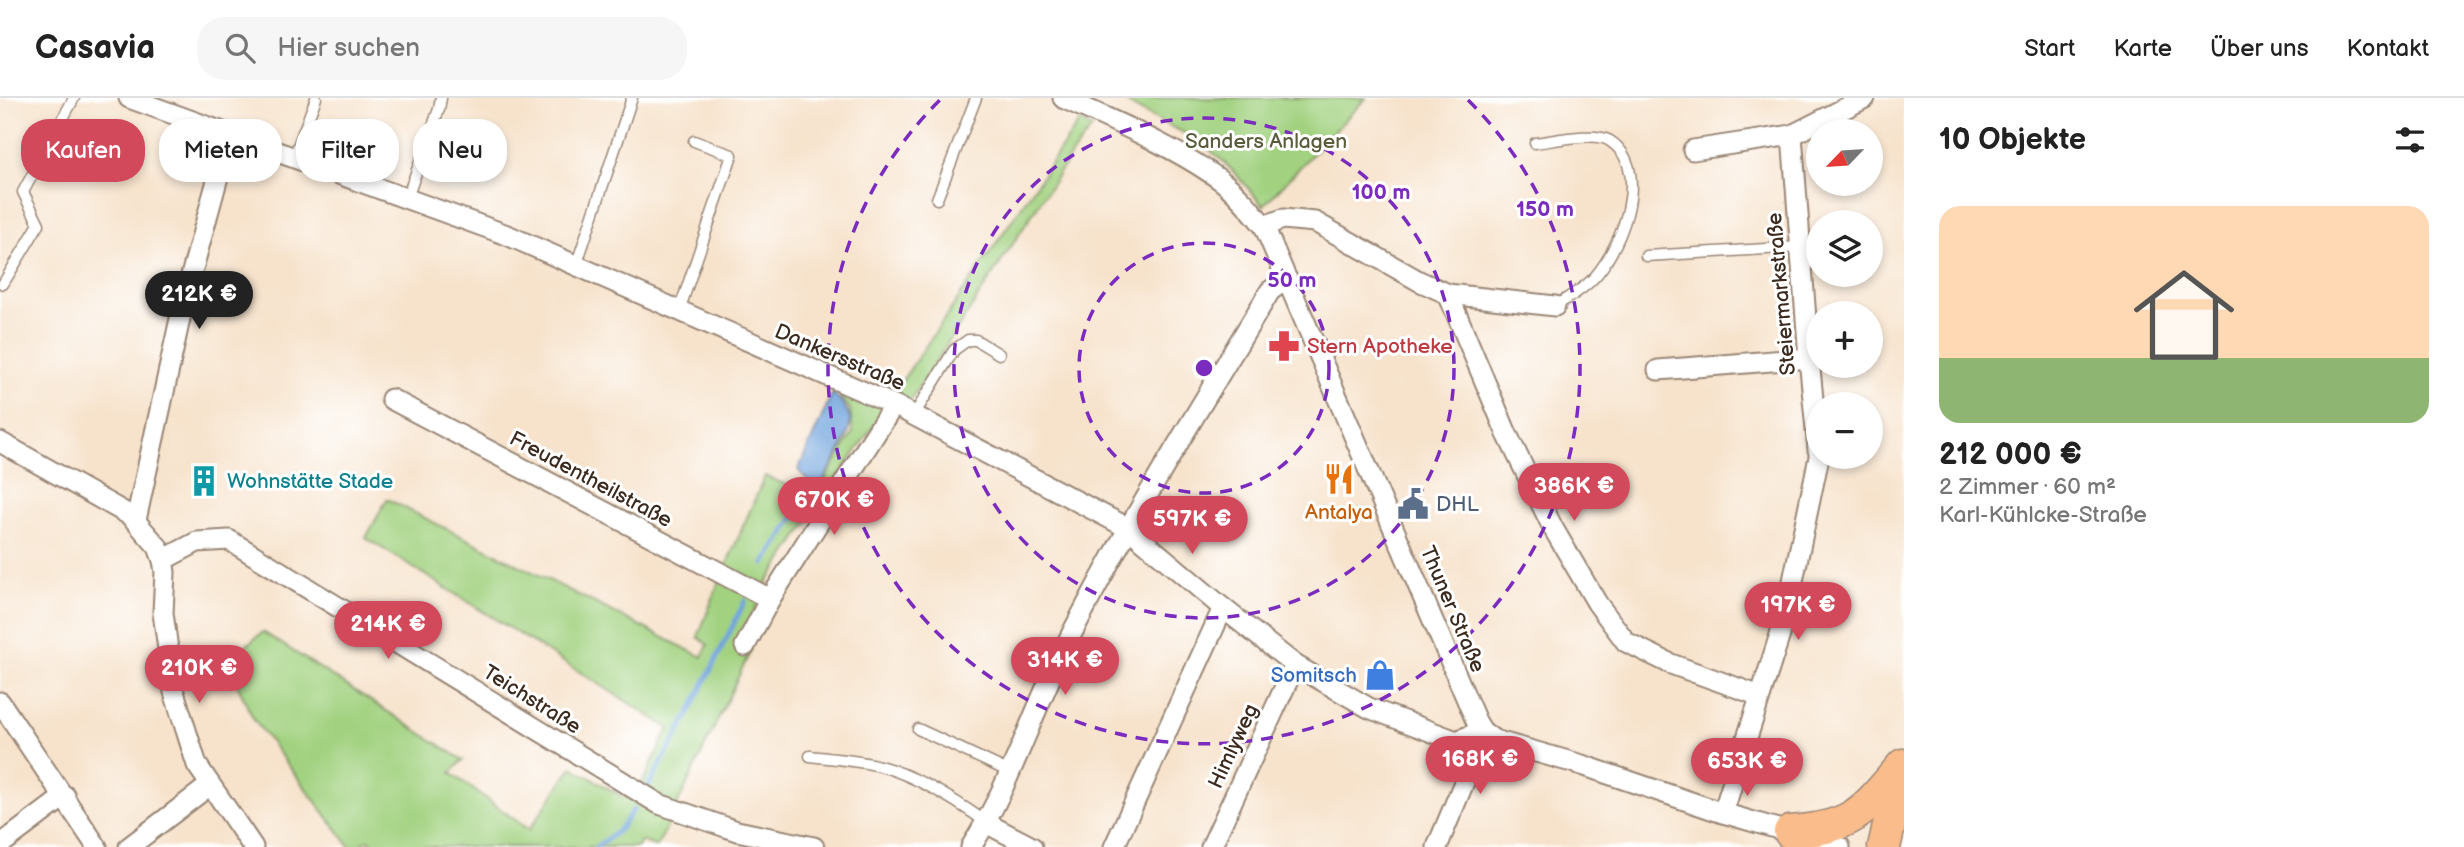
<!DOCTYPE html>
<html lang="de">
<meta charset="utf-8">
<style>
:root{--surface:#fff;--page:#f6f6f6;--text:#222;--muted:#767676;--line:#e0e0e0;--accent:#d1495b}
body{margin:0;font-family:"Balsamiq Sans",sans-serif;background:var(--page);color:var(--text);height:100vh;display:flex;flex-direction:column;font-size:26px;white-space:nowrap}
*{box-sizing:border-box;margin:0}
p{font-size:23px;color:var(--muted)}
.icon{flex:none;width:38px;height:38px;fill:none;stroke:currentColor;stroke-width:2;stroke-linecap:round;stroke-linejoin:round}
.map{position:relative;flex:1;overflow:hidden}
.panel{display:flex;flex-direction:column;background:var(--surface);width:560px}
.panel>*{flex:none}
.top-card{position:absolute;left:21px;top:21px;width:665px;height:63px;display:flex;gap:14px}
.needle{width:46px;rotate:245deg}
.tools{position:absolute;left:1806px;top:21px;display:grid;gap:14px}
.tools a{display:grid;place-items:center;width:77px;height:77px;border-radius:50%;background:var(--surface);box-shadow:0 4px 10px #0003;font-size:35px}
.price{position:absolute;translate:-50% -60px;padding:0 16px;border-radius:24px;background:var(--accent);color:#fff;font-size:23px;line-height:46px;filter:drop-shadow(0 2px 4px #0008)}
.price::after{content:'';position:absolute;left:50%;top:42px;width:21px;height:16px;margin-left:-10px;background:inherit;clip-path:polygon(0 0,100% 0,50% 100%)}
.price.current{background:#222;color:#fff}
ul{padding:0;list-style:none}
li{display:grid;align-content:center;gap:14px;height:371px;padding:0 35px}
li span{display:grid;place-items:center;height:217px;border-radius:21px;color:#555}
li>.icon{margin-inline-start:auto}
span .icon{width:126px;height:126px;fill:#fffc;stroke-width:1}
li b{font-size:30px}
h2{display:flex;justify-content:space-between;align-items:center;height:84px;padding:0 35px;font-size:30px}
.pill{padding:0 24px;border-radius:28px;background:var(--surface);box-shadow:0 4px 10px #0003;font-size:24px;line-height:63px}
.pill.current{background:var(--accent);color:#fff}
header{display:flex;align-items:center;gap:42px;box-sizing:border-box;height:98px;padding:0 35px;background:var(--surface);border-bottom:2px solid var(--line)}
header strong{font-size:33px}
nav{display:flex;gap:38px;margin-inline-start:auto;font-size:24px}
.search{width:490px;height:63px;background:var(--page);display:flex;align-items:center;gap:18px;box-sizing:border-box;padding:0 24px;border-radius:28px;color:var(--muted);font-size:26px}
main{display:flex;flex:1;min-height:0}
.map>svg:first-child{display:block}
.green{fill:#a2d280;stroke:#6e7e4f;stroke-width:2}
.water{fill:#72a4dd;stroke:#56677e;stroke-width:2}
.lines{fill:none;stroke-linecap:round;stroke-linejoin:round}
.stream{stroke:#72a4dd;stroke-width:5}
.lane-casing{stroke:#998675;stroke-width:13}
.street-casing{stroke:#998675;stroke-width:23}
.primary-casing{stroke:#998675;stroke-width:35}
.lane{stroke:#fff;stroke-width:10}
.street{stroke:#fff;stroke-width:19}
.primary{stroke:#fabc8b;stroke-width:32}
.ring{fill:none;stroke:#7b2cbf;stroke-width:3.5;stroke-dasharray:12 9}
.labels{text-anchor:middle;stroke-width:6;stroke-linejoin:round;paint-order:stroke}
.park-label{font-size:21px;fill:#5a5c3b;stroke:#fff}
.street-label{font-size:21px;fill:#3b2a1e;stroke:#fff}
.health-label{font-size:21px;fill:#be3a42;stroke:#fff;text-anchor:start}
.culture-label{font-size:21px;fill:#0d838f;stroke:#fff;text-anchor:start}
.service-label{font-size:21px;fill:#4e5e75;stroke:#fff;text-anchor:start}
.food-label{font-size:21px;fill:#c56008;stroke:#fff}
.shop-label{font-size:21px;fill:#366cbe;stroke:#fff;text-anchor:end}
.centre{fill:#7b2cbf;stroke:#fff;stroke-width:3.5}
.ring-label{font-size:21px;text-anchor:middle;font-weight:bold;fill:#7b2cbf;stroke:#fff;stroke-width:6;stroke-linejoin:round;paint-order:stroke}
</style>
<header>
<strong>Casavia</strong>
<div class="search"><svg class="icon" aria-label="search" viewBox="0 0 24 24"><circle cx="10" cy="10" r="6"/><path d="M15 15l6 6"/></svg>Hier suchen</div>
<nav><a>Start</a><a>Karte</a><a>Über uns</a><a>Kontakt</a></nav>
</header>
<main>
<div class="map">
<svg width="1904" height="749" viewBox="0 0 1904 749">
<rect width="100%" height="100%" fill="#fff"/>
<filter id="ink" filterUnits="userSpaceOnUse"><feTurbulence type="fractalNoise" baseFrequency=".0143" numOctaves="2"/><feDisplacementMap in="SourceGraphic" scale="14" xChannelSelector="R" yChannelSelector="G"/><feConvolveMatrix kernelMatrix="1 2 1 2 8 2 1 2 1" color-interpolation-filters="sRGB"/></filter>
<filter id="wash" filterUnits="userSpaceOnUse"><feTurbulence type="fractalNoise" baseFrequency=".00686" numOctaves="4" result="noise"/><feDisplacementMap in="SourceGraphic" scale="28" xChannelSelector="R" yChannelSelector="G"/><feGaussianBlur stdDeviation="1.57" result="paint"/><feColorMatrix in="noise" values="0 0 0 0 0 0 0 0 0 0 0 0 0 0 0 0 0 1.4 0 .05"/><feComposite in="paint" operator="in"/></filter>
<g filter="url(#wash)">
<rect width="100%" height="100%" fill="#f7e3cc"/>
<g class="green">
<path d="M 1121,0 L 1366,0 L 1263,108 C 1241,81 1218,54 1188,37 C 1165,25 1142,16 1121,0 Z"/>
<polygon points="1080,23 1092,30 1071,57 908,306 876,324 768,483 740,543 751,552 657,749 641,743 638,749 375,749 369,742 357,749 350,749 254,622 226,563 263,534 463,662 451,675 529,732 572,669 625,700 643,684 669,630 366,440 387,401 702,559 708,547 698,539 720,482 765,378 815,399 853,334 850,311 841,300 843,292 880,308 891,288 897,290"/>
</g>
<path class="water" d="M 833,294 C 839,302 849,311 850,322 C 852,339 826,376 817,392 L 798,372 Z"/>
<g class="lines">
<g class="stream">
<polyline points="764,466 815,386"/>
<polyline points="646,692 689,616 745,503"/>
<polyline points="596,749 618,733 634,711"/>
</g>
</g>
</g>
<g filter="url(#ink)">
<g class="lines">
<defs>
<g id="lane">
<path d="M 1535,45 C 1553,43 1595,33 1610,43 C 1652,71 1622,145 1598,175 C 1586,190 1569,199 1555,208"/>
<polyline points="294,59 316,0"/>
<polyline points="407,100 439,11 441,0"/>
<polyline points="937,101 976,0"/>
<polyline points="1646,158 1800,149"/>
<polyline points="576,168 632,0"/>
<polyline points="3,186 39,126 23,94 74,0"/>
<polyline points="679,213 732,57 694,43"/>
<polyline points="914,317 954,252 968,242 976,242 999,256"/>
<polyline points="918,631 1010,674"/>
<path d="M 810,658 C 834,661 857,662 880,668 C 917,678 955,702 986,724"/>
</g>
<g id="street">
<polyline points="129,0 507,137 896,308 1128,430 1223,510 1295,567 1369,610 1456,643 1482,633"/>
<path d="M 1063,0 C 1113,23 1180,51 1223,84 C 1239,97 1251,112 1264,128 L 1476,623 L 1482,633 L 1494,642 L 1582,667 L 1723,715 L 1840,749"/>
<polyline points="1792,37 1809,260 1818,352"/>
<polyline points="1693,52 1792,37 1865,0"/>
<polyline points="1264,128 1283,121 1315,124 1419,183 1448,196 1555,208"/>
<polyline points="1448,196 1507,336 1553,430 1597,505 1626,544 1671,566 1760,598"/>
<polyline points="1658,272 1809,260"/>
<polyline points="391,301 770,501"/>
<polyline points="0,344 131,418 158,449 163,462 197,444 229,442 659,706 737,733 814,749"/>
<polyline points="136,422 183,207 230,35"/>
<polyline points="163,462 165,474 163,515 174,594 197,667 253,749"/>
<polyline points="745,548 770,501 890,313 896,308"/>
<polyline points="0,604 97,749"/>
<polyline points="1723,715 1785,521 1819,359"/>
<polyline points="986,725 1032,749"/>
<polyline points="0,747 65,698"/>
<polyline points="129,749 210,687"/>
<path d="M 971,749 C 1011,686 1032,614 1066,547 C 1127,425 1200,310 1270,193 L 1287,181"/>
<polyline points="1114,749 1223,510"/>
<polyline points="1211,749 1295,567"/>
<polyline points="1437,749 1475,658 1482,633"/>
</g>
<g id="primary">
<path d="M 1790,734 C 1855,729 1863,714 1903,667"/>
<polyline points="1884,749 1902,672"/>
</g>
</defs>
<use href="#lane" class="lane-casing"/>
<use href="#street" class="street-casing"/>
<use href="#primary" class="primary-casing"/>
<use href="#lane" class="lane"/>
<use href="#street" class="street"/>
<use href="#primary" class="primary"/>
</g>
</g>
<g class="ring">
<circle cx="1204" cy="270" r="125"/>
<circle cx="1204" cy="270" r="250"/>
<path d="M1468 2A376 376 0 1 1 940 2"/>
</g>
<defs>
<symbol id="pharmacy-bare" viewBox="-9 -9 18 18"><path d="M-2-6h4v4h4v4h-4v4h-4v-4h-4v-4h4Z" fill="#e0444e" stroke="#fff" stroke-width="2.5" paint-order="stroke"/></symbol>
<symbol id="restaurant-bare" viewBox="-9 -9 18 18"><path d="M-5-6h1v4h1v-4h1v4h1v-4h1v5L-1.5 .5V6h-2V.5L-5-1ZM5-6V6H3V1.5H1.5Q1.5-4 5-6Z" fill="#e8710a" stroke="#fff" stroke-width="2.5" paint-order="stroke"/></symbol>
<symbol id="building-bare" viewBox="-9 -9 18 18"><path d="M-4-6H4V6H1V3H-1V6H-4ZM-2.5-4.3h1.7v1.8h-1.7ZM.8-4.3h1.7v1.8H.8ZM-2.5-1h1.7V.8h-1.7ZM.8-1h1.7V.8H.8Z" fill="#0f9aa8" stroke="#fff" stroke-width="2.5" paint-order="stroke"/></symbol>
<symbol id="civic-bare" viewBox="-9 -9 18 18"><path d="M-.6-6.5H3V-4.5H.6V-3L4-1V1h2V6H-6V1h2V-1L-.6-3ZM-1.2 2.5V6h2.4V2.5Z" fill="#5c6f8a" stroke="#fff" stroke-width="2.5" paint-order="stroke"/></symbol>
<symbol id="shop-bare" viewBox="-9 -9 18 18"><path d="M-5-2.5h2.3a2.7 3.5 0 0 1 5.4 0H5L5.5 6h-11ZM-1.5-2.5h3a1.5 2.3 0 0 0-3 0Z" fill="#3f7fe0" stroke="#fff" stroke-width="2.5" paint-order="stroke"/></symbol>
</defs>
<g fill-rule="evenodd">
<use href="#pharmacy-bare" x="1262" y="226" width="44" height="44"/>
<use href="#restaurant-bare" x="1317" y="359" width="44" height="44"/>
<use href="#building-bare" x="182" y="361" width="44" height="44"/>
<use href="#civic-bare" x="1391" y="384" width="44" height="44"/>
<use href="#shop-bare" x="1358" y="555" width="44" height="44"/>
</g>
<g class="labels">
<g class="park-label">
<text x="1266" y="50">Sanders Anlagen</text>
</g>
<g class="street-label">
<text transform="translate(1781 196) rotate(-95)" y="7">Steiermarkstraße</text>
<text transform="translate(840 259) rotate(23)" y="7">Dankersstraße</text>
<text transform="translate(591 381) rotate(28)" y="7">Freudentheilstraße</text>
<text transform="translate(1453 511) rotate(67)" y="7">Thuner Straße</text>
<text transform="translate(532 601) rotate(32)" y="7">Teichstraße</text>
<text transform="translate(1233 648) rotate(-65)" y="7">Himlyweg</text>
</g>
<g class="health-label">
<text x="1307" y="255">Stern Apotheke</text>
</g>
<g class="culture-label">
<text x="227" y="390">Wohnstätte Stade</text>
</g>
<g class="service-label">
<text x="1436" y="413">DHL</text>
</g>
<g class="food-label">
<text x="1339" y="421">Antalya</text>
</g>
<g class="shop-label">
<text x="1357" y="584">Somitsch</text>
</g>
</g>
<circle cx="1204" cy="270" r="10" class="centre"/>
<g class="ring-label">
<text x="1381" y="101">100 m</text>
<text x="1545" y="118">150 m</text>
<text x="1292" y="189">50 m</text>
</g>
</svg>
<div class="tools">
<a><svg class="needle" viewBox="-14 -14 28 28"><path d="M0-13l5 13h-10z" fill="#e53935"/><path d="M0 13l5-13h-10z" fill="#767676"/></svg></a>
<a><svg class="icon" aria-label="layers" viewBox="0 0 24 24"><path d="M12 4l9 5-9 5-9-5zM3 14l9 5 9-5"/></svg></a>
<a>+</a>
<a>−</a>
</div>
<b class="price current" style="left:199px;top:233px">212K €</b>
<b class="price" style="left:1574px;top:425px">386K €</b>
<b class="price" style="left:834px;top:439px">670K €</b>
<b class="price" style="left:1192px;top:458px">597K €</b>
<b class="price" style="left:1798px;top:544px">197K €</b>
<b class="price" style="left:388px;top:563px">214K €</b>
<b class="price" style="left:1065px;top:599px">314K €</b>
<b class="price" style="left:199px;top:607px">210K €</b>
<b class="price" style="left:1480px;top:698px">168K €</b>
<b class="price" style="left:1747px;top:700px">653K €</b>
<div class="top-card">
<a class="pill current">Kaufen</a>
<a class="pill">Mieten</a>
<a class="pill">Filter</a>
<a class="pill">Neu</a>
</div>
</div>
<section class="panel">
<h2>10 Objekte<svg class="icon" aria-label="filters" viewBox="0 0 24 24"><path d="M4 7h16M4 17h16"/><circle cx="9" cy="7" r="2"/><circle cx="15" cy="17" r="2"/></svg></h2>
<ul>
<li><span style="background:linear-gradient(#ffd9b3 70%,#8fb573 0)"><svg class="icon" aria-label="home" viewBox="0 0 24 24"><path d="M3 11l9-7 9 7M6 9v11h12V9"/></svg></span><div><b>212 000 €</b><p>2 Zimmer · 60 m²</p><p>Karl-Kühlcke-Straße</p></div></li>
</ul>
</section>
</main>
